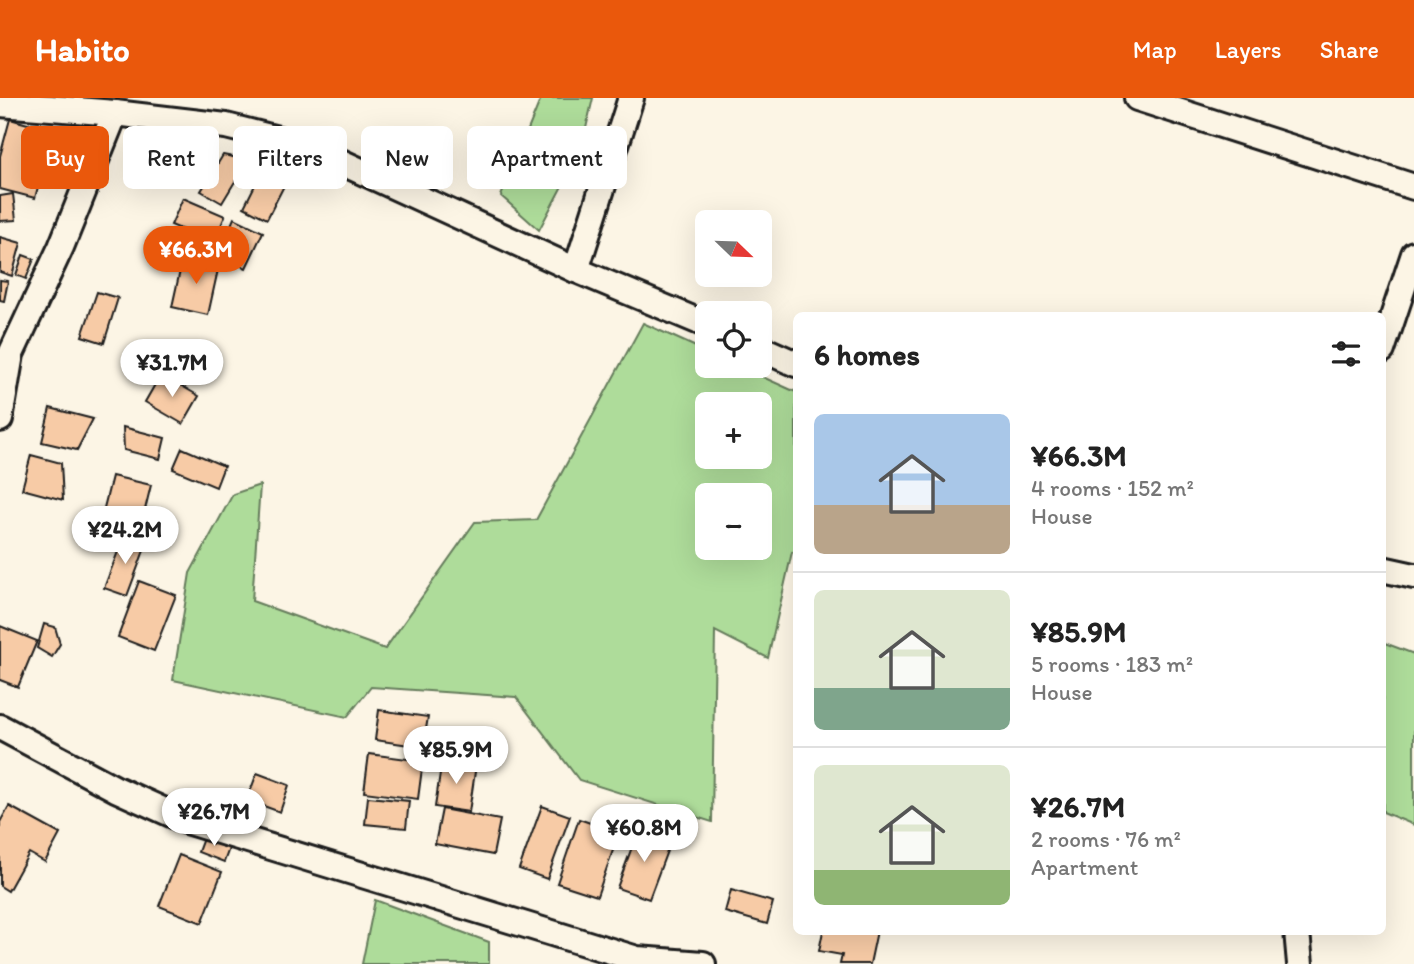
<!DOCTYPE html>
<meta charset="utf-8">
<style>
:root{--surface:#fff;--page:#f2f2f2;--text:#222;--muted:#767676;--line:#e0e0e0;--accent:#ea580c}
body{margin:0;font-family:Itim,sans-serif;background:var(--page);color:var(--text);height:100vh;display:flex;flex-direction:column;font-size:26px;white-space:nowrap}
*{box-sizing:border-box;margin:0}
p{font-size:23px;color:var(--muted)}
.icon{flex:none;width:38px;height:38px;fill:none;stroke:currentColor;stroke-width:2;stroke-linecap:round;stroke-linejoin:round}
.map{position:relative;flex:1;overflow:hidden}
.side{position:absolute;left:793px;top:214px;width:593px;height:623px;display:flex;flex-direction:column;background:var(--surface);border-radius:10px;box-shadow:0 7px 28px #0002}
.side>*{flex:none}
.guide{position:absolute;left:21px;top:28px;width:665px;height:63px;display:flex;gap:14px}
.needle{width:46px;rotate:113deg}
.fabs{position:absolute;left:695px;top:112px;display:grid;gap:14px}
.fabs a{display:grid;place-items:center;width:77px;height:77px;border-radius:10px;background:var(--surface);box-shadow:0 7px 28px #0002;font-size:35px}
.price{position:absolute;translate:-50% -60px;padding:0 16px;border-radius:24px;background:#fff;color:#222;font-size:23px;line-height:46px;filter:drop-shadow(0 2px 4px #0008)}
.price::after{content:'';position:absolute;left:50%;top:42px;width:21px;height:16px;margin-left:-10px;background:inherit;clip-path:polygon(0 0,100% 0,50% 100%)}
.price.on{background:var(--accent);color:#fff}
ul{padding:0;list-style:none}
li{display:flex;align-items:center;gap:21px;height:175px;padding:0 21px}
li+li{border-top:2px solid var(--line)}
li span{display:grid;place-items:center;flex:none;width:196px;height:140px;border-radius:10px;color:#555}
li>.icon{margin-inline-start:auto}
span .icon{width:84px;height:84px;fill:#fffc;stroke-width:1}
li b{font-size:30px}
h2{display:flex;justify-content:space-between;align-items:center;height:84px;padding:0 21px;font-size:30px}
.pill{padding:0 24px;border-radius:10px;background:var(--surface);box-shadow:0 7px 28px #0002;font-size:24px;line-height:63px}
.pill.on{background:var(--accent);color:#fff}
header{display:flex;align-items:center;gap:42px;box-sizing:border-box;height:98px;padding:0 35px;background:var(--accent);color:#fff}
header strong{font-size:33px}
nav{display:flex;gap:38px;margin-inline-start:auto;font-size:24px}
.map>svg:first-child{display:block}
.green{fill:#aedc9a;stroke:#657c5b;stroke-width:2;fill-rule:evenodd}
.building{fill:#f7cba6;stroke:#1c1c1c;stroke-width:2}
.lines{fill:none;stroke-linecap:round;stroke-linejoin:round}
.street-casing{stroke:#1c1c1c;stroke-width:30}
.street{stroke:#fcf5e5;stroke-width:24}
</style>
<header>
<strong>Habito</strong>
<nav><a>Map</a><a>Layers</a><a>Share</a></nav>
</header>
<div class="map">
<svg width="1414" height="866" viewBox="0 0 1414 866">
<rect width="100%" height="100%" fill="#fcf5e5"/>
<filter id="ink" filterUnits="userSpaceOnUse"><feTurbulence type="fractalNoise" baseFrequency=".0143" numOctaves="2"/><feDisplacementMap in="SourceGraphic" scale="14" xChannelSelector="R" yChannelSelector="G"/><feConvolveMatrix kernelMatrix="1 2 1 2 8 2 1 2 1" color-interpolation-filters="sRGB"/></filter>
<g filter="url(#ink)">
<g class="green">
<polygon points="541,0 593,0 581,52 539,132 501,98"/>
<path d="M 643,225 L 707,254 L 707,268 L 738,268 L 796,294 L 796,455 L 792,454 L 768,560 L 715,533 L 712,724 L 579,682 L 516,599 L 371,589 L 347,619 L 173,582 L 190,475 L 233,396 L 260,387 L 252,503 L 385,551 L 475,424 L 536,422 ZM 760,306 L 760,359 L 707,359 L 707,306 ZM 707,397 L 760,397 L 760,450 L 707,450 Z"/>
<polygon points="1382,544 1414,556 1414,727 1383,714"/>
<polygon points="375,802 489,844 489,866 362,866"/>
</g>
<g class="building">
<polygon points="10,21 53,33 35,100 0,91 0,58"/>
<polygon points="223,57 248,62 222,105 201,93"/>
<polygon points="264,69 288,80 267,121 244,109"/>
<polygon points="13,96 16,122 0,123 0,98"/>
<polygon points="183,100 225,118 214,145 171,127"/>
<polygon points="234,120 263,134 246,170 218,157"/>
<polygon points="0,139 21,145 12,178 0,174"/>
<polygon points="23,157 34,161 26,181 16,177"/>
<polygon points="183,159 219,167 208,217 172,209"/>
<polygon points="0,182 8,183 4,203 0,202"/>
<polygon points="97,194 118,200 104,245 82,238"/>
<polygon points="161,276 199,298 183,326 145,304"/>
<polygon points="50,310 93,321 77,352 42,344"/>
<polygon points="123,329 165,340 160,361 124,352"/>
<polygon points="182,350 224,368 216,389 173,371"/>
<polygon points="31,357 61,365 63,402 22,391"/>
<polygon points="112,378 151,387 141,428 102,418"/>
<polygon points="124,438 146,447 127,498 104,490"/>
<polygon points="139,483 176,497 154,553 118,539"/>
<polygon points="44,526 55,529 60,546 52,559 37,550"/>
<polygon points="0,528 37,543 18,589 0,582"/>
<polygon points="379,612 428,619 423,649 375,642"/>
<polygon points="369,656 423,663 418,701 364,694"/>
<polygon points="442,662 476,667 469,714 435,709"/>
<polygon points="257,675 289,687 280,714 247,702"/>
<polygon points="368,699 409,703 406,730 365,726"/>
<polygon points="9,708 60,736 45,764 29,755 8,793 0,788 0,724"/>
<polygon points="542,708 570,718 547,781 519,771"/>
<polygon points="442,711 500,722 493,757 435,746"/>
<polygon points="579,721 619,735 597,798 557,785"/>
<polygon points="639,730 671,742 649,801 617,790"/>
<polygon points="205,735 231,745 224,764 198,754"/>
<polygon points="179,757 222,774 202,825 159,808"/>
<polygon points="731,792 773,804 767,826 725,814"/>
<polygon points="823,833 877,833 870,866 840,866 842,857 819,853"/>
</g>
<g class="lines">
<defs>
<g id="street">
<polyline points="1137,0 1414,89"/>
<polyline points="0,6 115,15 226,28 306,48 576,172 707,227"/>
<polyline points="576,172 631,0"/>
<polyline points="760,250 796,266"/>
<polyline points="1382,252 1414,156"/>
<polyline points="0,321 11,256 61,149 115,15"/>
<polyline points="1382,471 1414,478"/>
<polyline points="0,629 116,691 189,724 637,861 703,866"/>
<polyline points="1297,833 1300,866"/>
</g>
</defs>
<use href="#street" class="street-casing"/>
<use href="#street" class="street"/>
</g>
</g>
</svg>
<div class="fabs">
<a><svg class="needle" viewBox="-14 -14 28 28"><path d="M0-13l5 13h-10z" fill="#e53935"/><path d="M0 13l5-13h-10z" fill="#767676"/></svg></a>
<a><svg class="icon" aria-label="locate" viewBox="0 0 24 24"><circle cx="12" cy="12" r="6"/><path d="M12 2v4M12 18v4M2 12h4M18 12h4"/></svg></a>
<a>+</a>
<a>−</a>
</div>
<b class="price on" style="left:196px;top:188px">¥66.3M</b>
<b class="price" style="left:172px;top:301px">¥31.7M</b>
<b class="price" style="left:125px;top:468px">¥24.2M</b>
<b class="price" style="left:456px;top:688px">¥85.9M</b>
<b class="price" style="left:214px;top:750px">¥26.7M</b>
<b class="price" style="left:644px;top:766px">¥60.8M</b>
<div class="guide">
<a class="pill on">Buy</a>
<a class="pill">Rent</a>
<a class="pill">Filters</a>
<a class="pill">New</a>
<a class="pill">Apartment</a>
</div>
<section class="side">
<h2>6 homes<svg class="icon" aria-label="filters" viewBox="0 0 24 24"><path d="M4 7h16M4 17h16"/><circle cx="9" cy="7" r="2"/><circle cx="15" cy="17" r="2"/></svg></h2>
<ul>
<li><span style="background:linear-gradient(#a9c7e8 65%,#b9a48a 0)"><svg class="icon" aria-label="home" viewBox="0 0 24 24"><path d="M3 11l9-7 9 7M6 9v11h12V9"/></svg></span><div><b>¥66.3M</b><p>4 rooms · 152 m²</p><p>House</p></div></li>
<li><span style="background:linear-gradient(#dfe7d0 70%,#7fa58c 0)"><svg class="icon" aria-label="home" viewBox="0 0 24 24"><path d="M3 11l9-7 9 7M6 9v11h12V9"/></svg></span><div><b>¥85.9M</b><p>5 rooms · 183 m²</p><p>House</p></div></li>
<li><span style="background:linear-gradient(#dfe7d0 75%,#8fb573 0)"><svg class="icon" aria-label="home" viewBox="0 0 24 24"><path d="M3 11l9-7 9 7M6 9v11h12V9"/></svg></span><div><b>¥26.7M</b><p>2 rooms · 76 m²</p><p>Apartment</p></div></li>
</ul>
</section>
</div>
